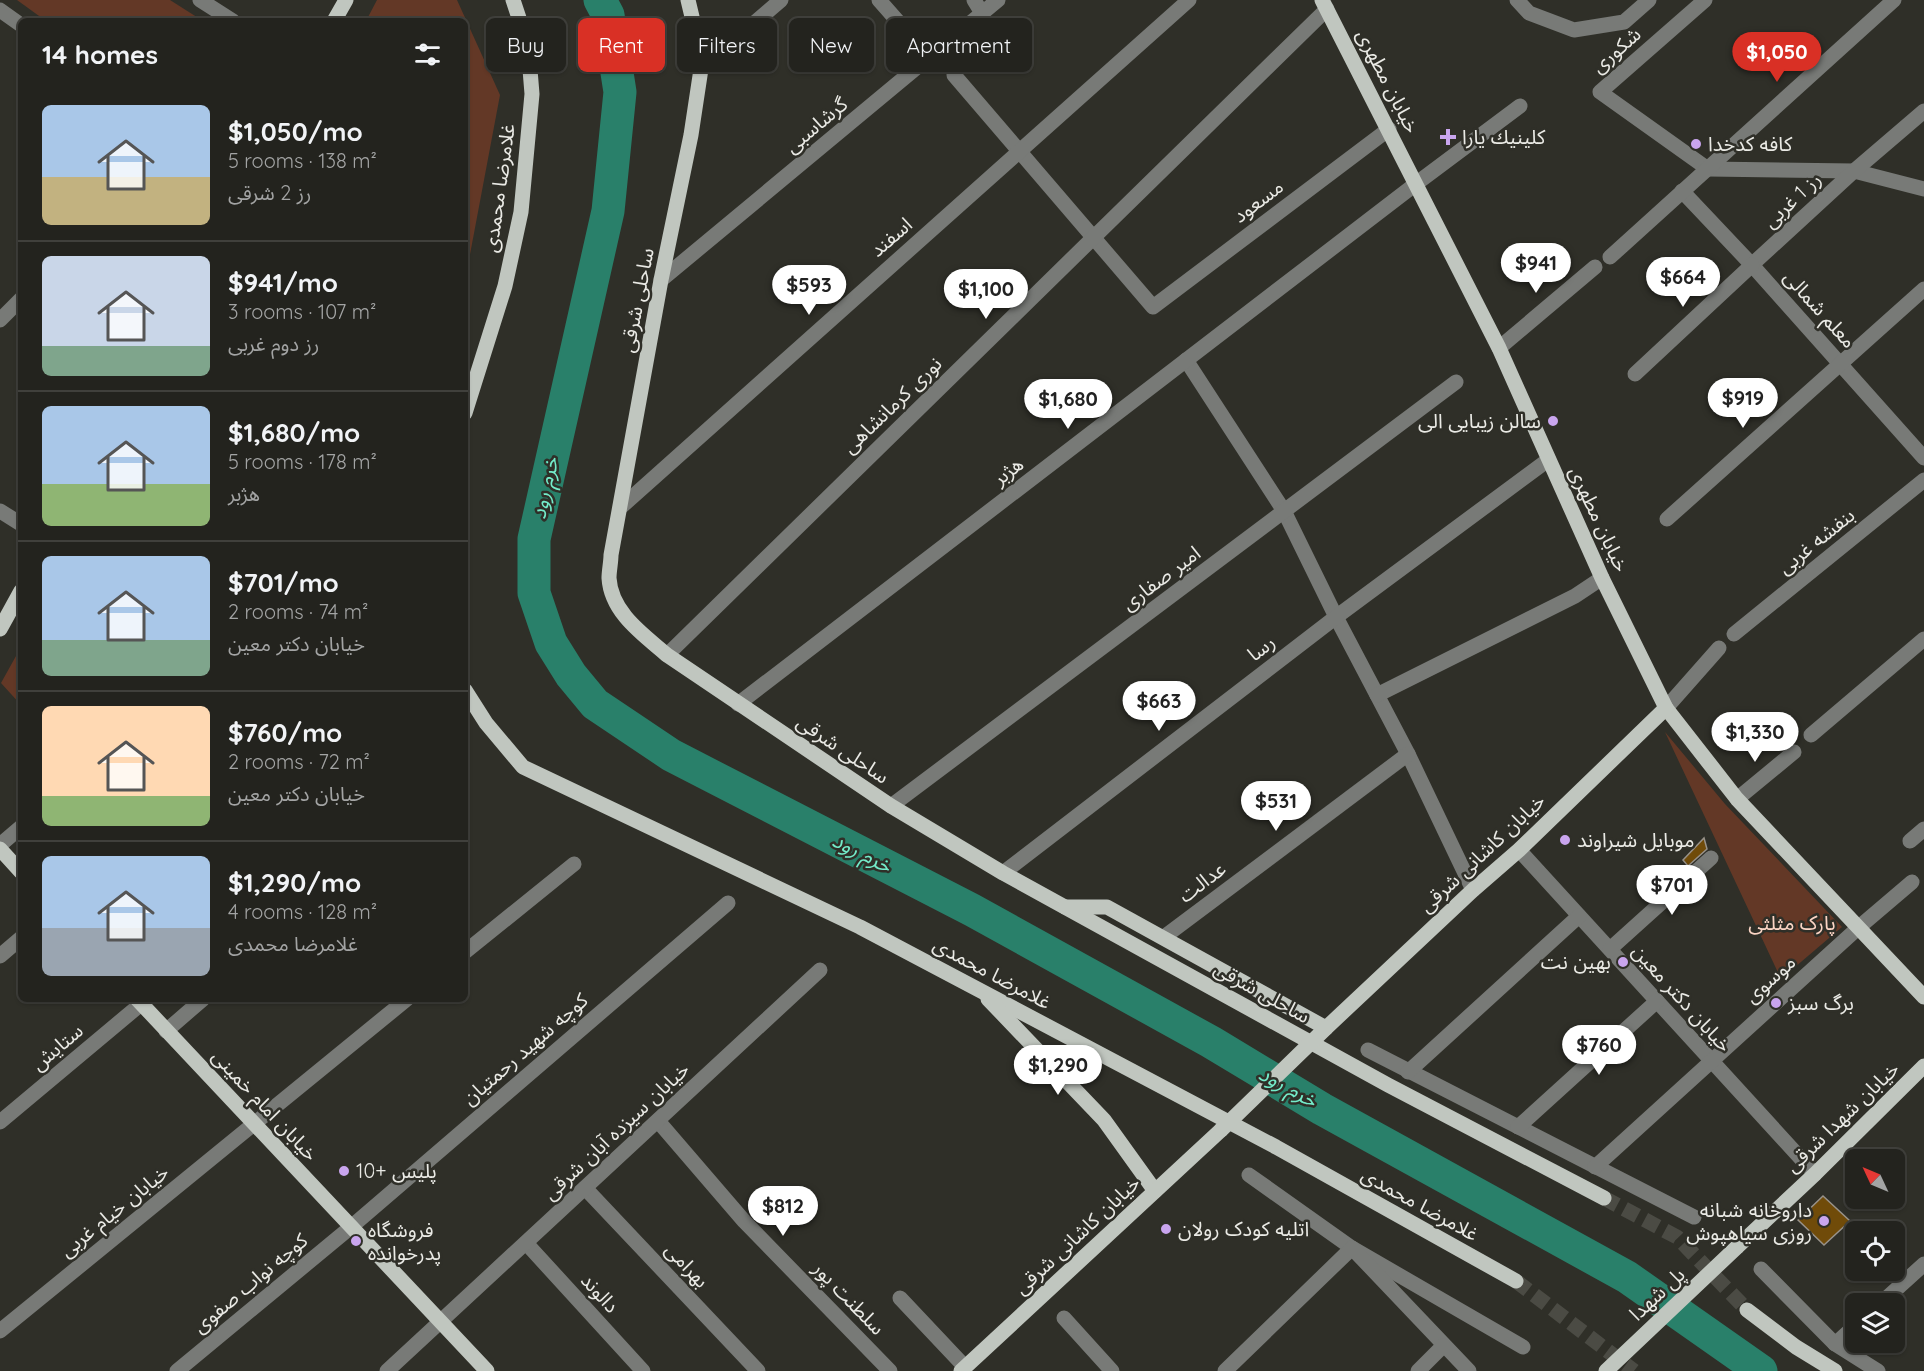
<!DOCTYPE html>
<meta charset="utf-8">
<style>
:root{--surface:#23231e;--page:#2f2f2b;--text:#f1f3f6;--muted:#a3a4a4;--line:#40403c;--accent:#d93025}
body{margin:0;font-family:Quicksand,"Noto Sans Arabic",sans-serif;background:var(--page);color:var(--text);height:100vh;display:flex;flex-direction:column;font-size:22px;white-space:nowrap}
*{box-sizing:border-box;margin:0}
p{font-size:20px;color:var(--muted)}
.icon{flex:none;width:33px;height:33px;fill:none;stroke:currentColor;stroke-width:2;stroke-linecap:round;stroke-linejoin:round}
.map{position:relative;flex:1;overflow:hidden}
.drawer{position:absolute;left:18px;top:18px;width:450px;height:984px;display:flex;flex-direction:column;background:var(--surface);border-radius:9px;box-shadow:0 2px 4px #0004,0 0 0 2px var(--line)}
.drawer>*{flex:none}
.top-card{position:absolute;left:486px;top:18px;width:570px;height:54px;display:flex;gap:12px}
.needle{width:39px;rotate:314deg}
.tools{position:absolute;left:1845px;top:1149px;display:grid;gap:12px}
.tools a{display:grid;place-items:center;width:60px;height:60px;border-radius:9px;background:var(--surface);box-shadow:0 2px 4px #0004,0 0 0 2px var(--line);font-size:30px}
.price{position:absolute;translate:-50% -51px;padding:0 14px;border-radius:21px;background:#fff;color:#222;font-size:20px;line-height:39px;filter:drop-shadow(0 2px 3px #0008)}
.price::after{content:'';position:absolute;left:50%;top:36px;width:18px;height:14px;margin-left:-9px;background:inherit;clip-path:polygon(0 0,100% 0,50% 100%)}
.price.current{background:var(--accent);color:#fff}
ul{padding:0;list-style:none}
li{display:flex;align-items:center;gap:18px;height:150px;padding:0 24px}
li+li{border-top:2px solid var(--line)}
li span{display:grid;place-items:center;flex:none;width:168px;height:120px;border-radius:9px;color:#555}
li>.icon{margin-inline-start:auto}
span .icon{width:72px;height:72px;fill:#fffc;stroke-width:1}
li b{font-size:26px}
h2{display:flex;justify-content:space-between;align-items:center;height:72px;padding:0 24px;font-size:26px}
.chip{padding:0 21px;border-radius:9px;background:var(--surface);box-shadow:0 2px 4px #0004,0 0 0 2px var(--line);font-size:21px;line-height:54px}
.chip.current{background:var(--accent);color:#fff}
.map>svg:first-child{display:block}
.green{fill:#633826}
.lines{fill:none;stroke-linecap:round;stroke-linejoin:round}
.river{stroke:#29806a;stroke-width:33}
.building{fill:#704b09;stroke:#98928a;stroke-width:1.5}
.major-tunnel{stroke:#4b4b44;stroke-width:15;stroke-dasharray:15 8;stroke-linecap:butt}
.minor{stroke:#787a77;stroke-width:15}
.major{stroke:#c0c6bf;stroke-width:15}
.major-bridge{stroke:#c0c6bf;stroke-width:15}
.poi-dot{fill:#c9a5ee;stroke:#2f2f28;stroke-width:2}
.labels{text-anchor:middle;stroke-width:5;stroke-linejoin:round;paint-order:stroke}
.street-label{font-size:20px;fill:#eaeae5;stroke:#2f2f28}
.poi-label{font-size:20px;fill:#eaeae5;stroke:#2f2f28;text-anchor:start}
.park-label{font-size:20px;fill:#fbd5c5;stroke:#2f2f28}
.water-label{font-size:21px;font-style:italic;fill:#74ecca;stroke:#2f2f28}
</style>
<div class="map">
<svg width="1924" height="1371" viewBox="0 0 1924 1371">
<rect width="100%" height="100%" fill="#2f2f28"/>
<g class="green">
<polygon points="17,0 170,0 203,21 46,21"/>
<polygon points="377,0 457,0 500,95 465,281 465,21 366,21"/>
<polygon points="21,647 21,705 1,683"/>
<polygon points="1665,732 1725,804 1842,927 1781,979"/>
</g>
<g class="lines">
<polyline class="river" points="600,0 608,15 620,92 608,211 534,539 534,593 551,643 571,675 595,704 671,755 972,910 1211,1042 1322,1109 1627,1277 1761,1371"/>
</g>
<g class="building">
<polygon points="1704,838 1707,849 1688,866 1683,860"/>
<polygon points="1823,1196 1850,1221 1824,1245 1798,1220"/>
</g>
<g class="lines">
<g class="major-tunnel">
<polyline points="1604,1198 1677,1237 1747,1310"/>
<polyline points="1516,1281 1634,1371"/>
</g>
<g class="minor">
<polyline points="200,0 233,21"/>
<polyline points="879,0 901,25"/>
<polyline points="974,0 982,13"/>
<polyline points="1517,0 1529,13 1574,30 1624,22 1649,0"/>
<polyline points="1705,0 1600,92 1708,169 1854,171 1924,189"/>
<polyline points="0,10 21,25"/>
<polyline points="701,69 781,0"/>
<polyline points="954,75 1153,307 1389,129"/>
<polyline points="1682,191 1752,265 1924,458"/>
<polyline points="1610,257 1894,0"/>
<polyline points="1757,260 1854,171 1924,111"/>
<polyline points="661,280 998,0"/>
<polyline points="0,320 21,299"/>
<polyline points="1499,348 1595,267"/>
<polyline points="1186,360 1284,511 1336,617 1408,754 1473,890"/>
<polyline points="1635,374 1752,265"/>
<polyline points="621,507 1189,0"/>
<polyline points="0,511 21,524"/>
<polyline points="1667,519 1924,289"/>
<polyline points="1734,634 1924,480"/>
<polyline points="667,655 1327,9"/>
<polyline points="1377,695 1575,596 1602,578"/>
<polyline points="738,704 1417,183 1520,106"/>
<polyline points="1666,708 1719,648"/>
<polyline points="1811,735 1924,639"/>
<polyline points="1737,799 1794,752"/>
<polyline points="891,806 1456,382"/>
<polyline points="1910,841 1924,829"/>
<polyline points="0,845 21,827"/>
<polyline points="1519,850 1815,1174"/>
<polyline points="1003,873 1336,617 1548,460"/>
<polyline points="1164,937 1408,754"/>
<polyline points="1610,949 1711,858"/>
<polyline points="465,952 574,864"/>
<polyline points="0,956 21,938"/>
<polyline points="166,1031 203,999"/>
<polyline points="1368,1050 1694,1217"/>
<polyline points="1408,1072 1579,916"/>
<polyline points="658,1121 744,1221 890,1371"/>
<polyline points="0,1122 141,1004"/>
<polyline points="1518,1127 1657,1001"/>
<polyline points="1595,1167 1858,928 1912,882"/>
<polyline points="1249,1175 1352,1248 1523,1347"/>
<polyline points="585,1188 758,1371"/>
<polyline points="526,1243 643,1371"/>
<polyline points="1761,1269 1835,1344 1878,1371"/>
<polyline points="900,1298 965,1367"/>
<polyline points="1880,1304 1924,1264"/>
<polyline points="1064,1318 1112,1371"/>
<polyline points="0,1331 407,999"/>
<polyline points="1835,1344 1856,1325"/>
<polyline points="177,1371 351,1227 728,903"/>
<polyline points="387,1371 820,970"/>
<polyline points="1225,1371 1352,1248 1469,1371"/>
<polyline points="1418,1371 1443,1346"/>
</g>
<g class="major">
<path d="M 688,0 L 698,42 L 701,69 L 691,135 L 661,280 L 611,555 C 611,562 609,571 609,578 C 611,613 644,635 667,655 L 891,806 L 1003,873 L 1388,1085 L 1604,1198"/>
<polyline points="1322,0 1499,348 1602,578 1666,708 1737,799 1924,997"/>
<polyline points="334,21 346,0"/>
<polyline points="465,413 505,286 521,212 532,94 528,45 513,0"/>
<polyline points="0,629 21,591"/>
<polyline points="465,690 486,723 523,767 860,927 1276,1147 1516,1281"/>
<polyline points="0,849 21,872"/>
<polyline points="1065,907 1107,907 1326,1028 1473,890 1519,850 1666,708"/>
<polyline points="137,999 487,1371"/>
<polyline points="988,999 1104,1120 1155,1191"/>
<polyline points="1737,1247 1815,1174 1924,1066"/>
<polyline points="1747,1310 1796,1347 1835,1371"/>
<polyline points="961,1371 1221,1130"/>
</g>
<g class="major-bridge">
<polyline points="1221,1130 1326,1028"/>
<polyline points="1606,1371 1737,1247"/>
</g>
</g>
<g class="poi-dot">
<path d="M1445 128h6v6h6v6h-6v6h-6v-6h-6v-6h6z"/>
<circle cx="1696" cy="144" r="6"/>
<circle cx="1553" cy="421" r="6"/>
<circle cx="1565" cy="840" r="6"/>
<circle cx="1623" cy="962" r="6"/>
<circle cx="1776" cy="1003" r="6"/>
<circle cx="344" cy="1171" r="6"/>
<circle cx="1824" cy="1221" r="6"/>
<circle cx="1166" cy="1229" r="6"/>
<circle cx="356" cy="1241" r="6"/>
</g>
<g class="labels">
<g class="street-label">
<text transform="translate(1616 50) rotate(-41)" y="7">شکوری</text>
<text transform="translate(1388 81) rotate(63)" y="7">خیابان مطهری</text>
<text transform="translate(816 125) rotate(-40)" y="7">گرشاسبی</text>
<text transform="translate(499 188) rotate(-82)" y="7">غلامرضا محمدی</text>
<text transform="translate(1792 200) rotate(-43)" y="7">رز 1 غربی</text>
<text transform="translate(1258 201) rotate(-37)" y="7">مسعود</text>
<text transform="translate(891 237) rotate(-41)" y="7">اسفند</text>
<text transform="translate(637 300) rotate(-79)" y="7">ساحلی شرقی</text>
<text transform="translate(1820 309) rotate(48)" y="7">معلم شمالی</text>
<text transform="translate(892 405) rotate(-44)" y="7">نوری کرمانشاهی</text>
<text transform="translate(1008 471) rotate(-37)" y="7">هژبر</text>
<text transform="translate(1599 519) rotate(65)" y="7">خیابان مطهری</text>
<text transform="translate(1816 541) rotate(-39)" y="7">بنفشه غربی</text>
<text transform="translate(1161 578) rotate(-37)" y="7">امیر صفاری</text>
<text transform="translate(1261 648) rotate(-38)" y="7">رسا</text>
<text transform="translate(843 749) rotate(34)" y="7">ساحلی شرقی</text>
<text transform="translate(1482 853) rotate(-43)" y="7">خیابان کاشانی شرقی</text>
<text transform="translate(1202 882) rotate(-37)" y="7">عدالت</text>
<text transform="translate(992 973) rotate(28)" y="7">غلامرضا محمدی</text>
<text transform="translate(1770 979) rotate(-42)" y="7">موسوی</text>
<text transform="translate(1262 992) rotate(29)" y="7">ساحلی شرقی</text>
<text transform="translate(1682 998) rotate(48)" y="7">خیابان دکتر معین</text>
<text transform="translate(57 1047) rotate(-40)" y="7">ستایش</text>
<text transform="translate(525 1049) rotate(-41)" y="7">کوچه شهید رحمتیان</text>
<text transform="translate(265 1105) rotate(47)" y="7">خیابان امام خمینی</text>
<text transform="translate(1842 1117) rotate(-44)" y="7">خیابان شهدا شرقی</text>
<text transform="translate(616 1131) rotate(-43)" y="7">خیابان سیزده آبان شرقی</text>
<text transform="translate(1420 1204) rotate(29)" y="7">غلامرضا محمدی</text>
<text transform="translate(114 1211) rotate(-39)" y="7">خیابان خیام غربی</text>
<text transform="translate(1077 1235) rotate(-43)" y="7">خیابان کاشانی شرقی</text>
<text transform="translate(687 1265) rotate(47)" y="7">بهرامی</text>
<text transform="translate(250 1283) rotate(-40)" y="7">کوچه نواب صفوی</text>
<text transform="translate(600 1293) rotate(48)" y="7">دالوند</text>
<text transform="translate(1657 1294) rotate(-43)" y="7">پل شهدا</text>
<text transform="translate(849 1298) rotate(46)" y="7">سلطنت پور</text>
</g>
<g class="poi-label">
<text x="1462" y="144">كلينيك يارا</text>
<text x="1708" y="151">کافه کدخدا</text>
<text x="1541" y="428" text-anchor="end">سالن زیبایی الی</text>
<text x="1577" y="847">موبایل شیراوند</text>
<text x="1611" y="969" text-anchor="end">بهین نت</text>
<text x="1788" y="1010">برگ سبز</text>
<text x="356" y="1178">پلیس +10</text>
<text x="1812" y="1217" text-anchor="end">داروخانه شبانه<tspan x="1812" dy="23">روزی سیاهپوش</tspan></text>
<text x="1178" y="1236">اتلیه کودک رولان</text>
<text x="368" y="1237">فروشگاه<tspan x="368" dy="23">پدرخوانده</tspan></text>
</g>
<g class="park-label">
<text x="1792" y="930">پارک مثلثی</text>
</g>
<g class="water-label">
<text transform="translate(545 488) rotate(-77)" y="7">خرم رود</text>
<text transform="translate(862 853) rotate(27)" y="7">خرم رود</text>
<text transform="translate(1288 1087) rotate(29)" y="7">خرم رود</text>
</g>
</g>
</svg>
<div class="tools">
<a><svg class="needle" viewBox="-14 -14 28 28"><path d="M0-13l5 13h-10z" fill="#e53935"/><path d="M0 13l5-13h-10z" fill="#a3a4a4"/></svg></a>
<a><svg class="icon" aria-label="locate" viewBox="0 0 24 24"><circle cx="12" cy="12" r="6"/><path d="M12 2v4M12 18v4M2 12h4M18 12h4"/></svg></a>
<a><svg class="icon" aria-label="layers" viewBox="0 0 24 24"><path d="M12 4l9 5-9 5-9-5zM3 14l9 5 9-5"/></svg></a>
</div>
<b class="price current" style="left:1777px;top:83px">$1,050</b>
<b class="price" style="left:1536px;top:294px">$941</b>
<b class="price" style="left:1683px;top:308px">$664</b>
<b class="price" style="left:809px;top:316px">$593</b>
<b class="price" style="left:986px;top:320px">$1,100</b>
<b class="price" style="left:1743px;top:429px">$919</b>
<b class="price" style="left:1068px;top:430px">$1,680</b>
<b class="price" style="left:1159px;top:732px">$663</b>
<b class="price" style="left:1755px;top:763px">$1,330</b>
<b class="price" style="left:1276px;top:832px">$531</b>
<b class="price" style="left:1672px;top:916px">$701</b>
<b class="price" style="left:1599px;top:1076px">$760</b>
<b class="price" style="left:1058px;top:1096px">$1,290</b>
<b class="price" style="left:783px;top:1237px">$812</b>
<div class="top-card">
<a class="chip">Buy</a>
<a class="chip current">Rent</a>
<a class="chip">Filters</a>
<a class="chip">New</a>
<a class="chip">Apartment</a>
</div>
<section class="drawer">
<h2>14 homes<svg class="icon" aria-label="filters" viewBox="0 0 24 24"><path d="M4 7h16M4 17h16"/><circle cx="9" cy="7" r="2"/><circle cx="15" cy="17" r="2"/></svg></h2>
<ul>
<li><span style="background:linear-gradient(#a9c7e8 60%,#c2b280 0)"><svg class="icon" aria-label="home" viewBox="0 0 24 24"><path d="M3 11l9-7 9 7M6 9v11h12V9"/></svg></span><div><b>$1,050/mo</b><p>5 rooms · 138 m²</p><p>رز 2 شرقی</p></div></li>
<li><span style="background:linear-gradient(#c9d6e8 75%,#7fa58c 0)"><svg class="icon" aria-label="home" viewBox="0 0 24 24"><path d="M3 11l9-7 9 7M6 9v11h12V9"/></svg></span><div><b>$941/mo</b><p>3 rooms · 107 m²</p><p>رز دوم غربی</p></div></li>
<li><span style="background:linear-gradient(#a9c7e8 65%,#8fb573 0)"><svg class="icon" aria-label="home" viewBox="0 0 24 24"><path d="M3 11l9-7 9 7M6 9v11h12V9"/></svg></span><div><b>$1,680/mo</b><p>5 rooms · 178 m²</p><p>هژبر</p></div></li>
<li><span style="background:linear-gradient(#a9c7e8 70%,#7fa58c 0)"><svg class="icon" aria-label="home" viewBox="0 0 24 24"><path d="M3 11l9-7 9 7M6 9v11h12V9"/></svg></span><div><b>$701/mo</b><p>2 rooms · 74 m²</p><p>خیابان دکتر معین</p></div></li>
<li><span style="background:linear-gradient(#ffd9b3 75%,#8fb573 0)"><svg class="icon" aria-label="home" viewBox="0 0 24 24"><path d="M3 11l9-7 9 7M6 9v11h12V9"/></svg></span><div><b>$760/mo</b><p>2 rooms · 72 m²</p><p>خیابان دکتر معین</p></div></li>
<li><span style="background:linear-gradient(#a9c7e8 60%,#9aa5b1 0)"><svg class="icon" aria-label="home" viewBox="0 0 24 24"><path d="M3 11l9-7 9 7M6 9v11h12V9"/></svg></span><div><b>$1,290/mo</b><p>4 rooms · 128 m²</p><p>غلامرضا محمدی</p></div></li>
</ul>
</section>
</div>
